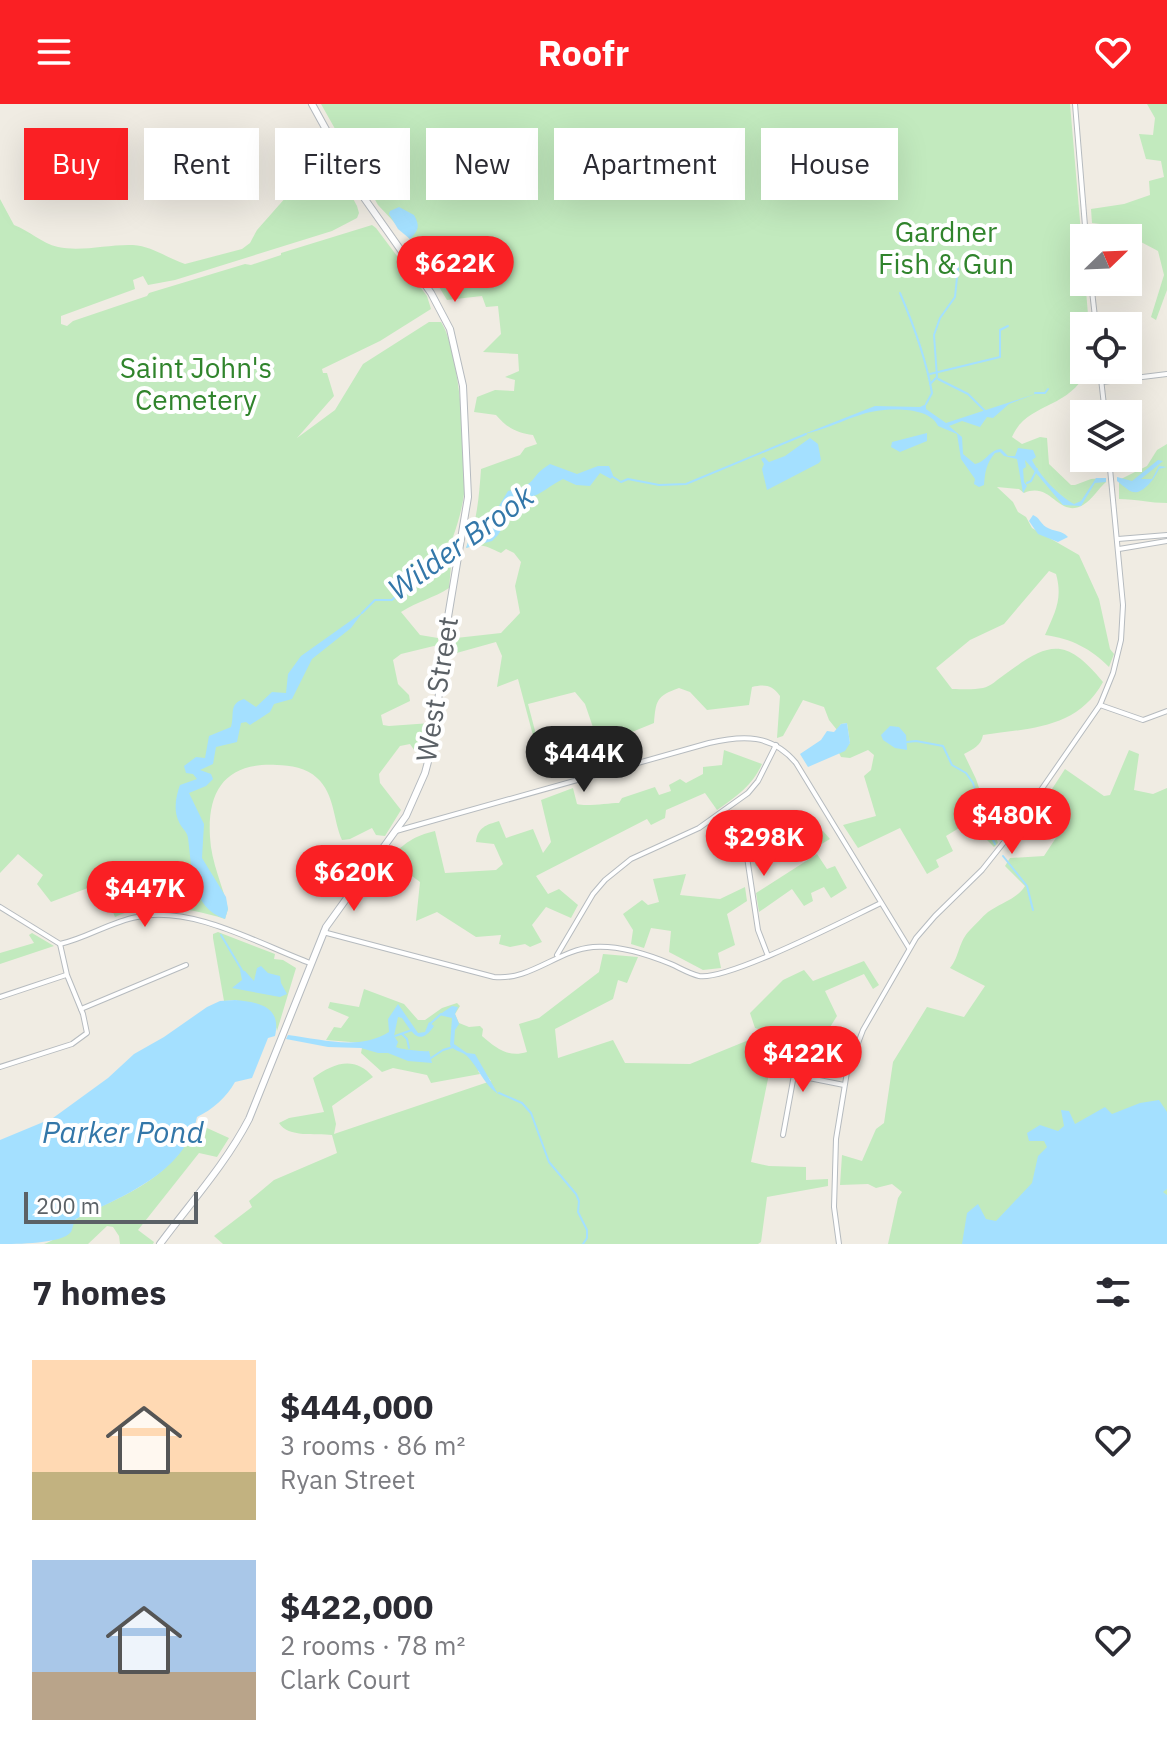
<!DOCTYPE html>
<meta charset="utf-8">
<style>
:root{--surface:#fff;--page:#f2f2f3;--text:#2b2b33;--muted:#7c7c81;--accent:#fa2024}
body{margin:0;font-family:"IBM Plex Sans",sans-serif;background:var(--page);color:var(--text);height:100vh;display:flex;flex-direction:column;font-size:30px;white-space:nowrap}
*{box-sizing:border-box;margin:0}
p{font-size:26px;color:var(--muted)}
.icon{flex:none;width:44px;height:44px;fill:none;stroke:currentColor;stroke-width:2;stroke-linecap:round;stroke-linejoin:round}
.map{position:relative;height:1140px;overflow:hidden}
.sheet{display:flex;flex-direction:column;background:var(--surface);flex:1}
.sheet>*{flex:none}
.hud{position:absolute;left:24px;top:24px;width:1120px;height:72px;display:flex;gap:16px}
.needle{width:52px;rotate:67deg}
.fabs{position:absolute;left:1070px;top:120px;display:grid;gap:16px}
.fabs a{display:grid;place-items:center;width:72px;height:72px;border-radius:0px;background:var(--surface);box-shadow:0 8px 32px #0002;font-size:40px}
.scale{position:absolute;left:24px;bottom:20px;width:174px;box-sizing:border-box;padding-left:8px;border:4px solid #5b6166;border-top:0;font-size:22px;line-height:28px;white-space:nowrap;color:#5b6166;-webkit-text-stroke:6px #fff;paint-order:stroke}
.price{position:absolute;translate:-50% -68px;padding:0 18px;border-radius:28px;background:var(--accent);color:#fff;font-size:26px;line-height:52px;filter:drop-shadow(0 2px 4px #0008)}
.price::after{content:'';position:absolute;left:50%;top:48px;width:24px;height:18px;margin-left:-12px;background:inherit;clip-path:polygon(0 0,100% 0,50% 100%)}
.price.selected{background:#222;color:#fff}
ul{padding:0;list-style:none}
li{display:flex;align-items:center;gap:24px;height:200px;padding:0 32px}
li span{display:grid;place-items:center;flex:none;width:224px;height:160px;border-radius:0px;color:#555}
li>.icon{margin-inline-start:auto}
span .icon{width:96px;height:96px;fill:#fffc;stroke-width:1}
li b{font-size:34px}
h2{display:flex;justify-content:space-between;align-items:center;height:96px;padding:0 32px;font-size:34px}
.pill{padding:0 28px;border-radius:0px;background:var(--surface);box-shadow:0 8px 32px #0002;font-size:28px;line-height:72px}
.pill.selected{background:var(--accent);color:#fff}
header{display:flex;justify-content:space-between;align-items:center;height:104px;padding:0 32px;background:var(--accent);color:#fff;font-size:36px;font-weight:700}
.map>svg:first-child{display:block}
.green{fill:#c2eabe}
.water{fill:#a4e0ff}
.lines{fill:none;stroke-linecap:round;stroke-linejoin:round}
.stream{stroke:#a4e0ff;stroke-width:2}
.minor-casing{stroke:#b6bbbf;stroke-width:6}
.secondary-casing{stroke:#b5babf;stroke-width:8}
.minor{stroke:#fff;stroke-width:4}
.secondary{stroke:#fff;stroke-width:6}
.labels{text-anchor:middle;stroke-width:8;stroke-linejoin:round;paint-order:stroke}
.park-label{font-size:28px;fill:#30842c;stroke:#fff}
.street-label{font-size:28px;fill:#5b6166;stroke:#fff}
.water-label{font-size:30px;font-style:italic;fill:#3377a9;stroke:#fff}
</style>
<header><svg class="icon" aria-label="menu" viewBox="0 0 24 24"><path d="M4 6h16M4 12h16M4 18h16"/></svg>Roofr<svg class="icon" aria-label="heart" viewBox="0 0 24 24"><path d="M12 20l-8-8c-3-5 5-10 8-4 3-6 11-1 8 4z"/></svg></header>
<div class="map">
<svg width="1167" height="1140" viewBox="0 0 1167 1140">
<rect width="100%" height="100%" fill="#f0ece3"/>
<g class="green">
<path d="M 321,0 L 1070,0 L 1089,222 L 1084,222 L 1084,266 L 1087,267 C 1068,306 1027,298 1012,333 L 1022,340 L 1040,333 L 1047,334 L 1049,360 L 1071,381 L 1075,381 L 1091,375 L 1106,374 L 1106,378 C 1098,385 1092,396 1083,401 C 1058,415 1052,377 1024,389 L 1019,385 L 997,383 L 1013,398 L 1018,408 L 1026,413 L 1032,424 L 1079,451 L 1099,495 L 1110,545 L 1114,550 L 1109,563 C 1090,544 1072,535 1045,531 C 1055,508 1063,495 1056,470 L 1049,467 L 1004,520 L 970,536 L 936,564 L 952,585 C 961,585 973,586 983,584 C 990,583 998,575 1004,571 C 1049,538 1065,532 1103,578 C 1077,625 1030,624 983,631 C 981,642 973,645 964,650 L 976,675 L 998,739 L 994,743 L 969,718 L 946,732 L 953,747 L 936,756 L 939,763 L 927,770 L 900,724 L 858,744 L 843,721 L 876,712 L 864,672 L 871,666 L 874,651 L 868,646 L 850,654 L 841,653 L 839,649 L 850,639 L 847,619 L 841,620 L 837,626 L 829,616 L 824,603 L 803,596 L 783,632 L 777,634 L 780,592 C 772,581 765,580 752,583 L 749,601 L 707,606 L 690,588 L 679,584 C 656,592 656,597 654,619 L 605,639 L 611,663 L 607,664 L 585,600 L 575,588 L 528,600 L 539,642 L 535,639 L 518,575 L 497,583 L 502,552 L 496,538 L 453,550 L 456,534 L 501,529 L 520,509 L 515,482 L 521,458 L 514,449 L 506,445 L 501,449 C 487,443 481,438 466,444 C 477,420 479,393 481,365 L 520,351 L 525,344 L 537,340 L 533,331 C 517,329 507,324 496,311 L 474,308 L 477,293 L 495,286 L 514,287 L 515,276 L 505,273 L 519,267 L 518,250 L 483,248 L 501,230 L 498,202 L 486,203 L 482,192 L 447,196 L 410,135 L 378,101 Z"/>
<polygon points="1147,0 1167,0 1167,186 1156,216 1151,213 1164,171 1158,147 1141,138 1128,140 1128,134 1112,134 1108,121 1092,119 1091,105 1124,100 1150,91 1149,77 1164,73 1161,57 1146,55 1139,30 1153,31 1155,14"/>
<path d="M 323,55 L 330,56 L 335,61 L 357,102 L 359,109 L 357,114 L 332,127 L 175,176 L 148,181 L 143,172 L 133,176 L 135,185 L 61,212 L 61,220 L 67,222 L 73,217 L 147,192 L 149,189 L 245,160 L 251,161 L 281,151 L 281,149 L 372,121 L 376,124 L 427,192 L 431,205 L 380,237 L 322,265 L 323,269 L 327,269 L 334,292 L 297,334 L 335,306 L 363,260 L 429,218 L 441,218 C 460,247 467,354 464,390 C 462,405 458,419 453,433 L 456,439 L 455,445 L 447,449 L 451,462 L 449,484 C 434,494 418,497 401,508 L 420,531 L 438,534 L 438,541 L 401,550 L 393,556 L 398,580 L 409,591 L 410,597 L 381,611 L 383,621 L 389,622 L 431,619 L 424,652 L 417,650 L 410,640 L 400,642 L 379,670 L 380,679 L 401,706 L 385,732 L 376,731 L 372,724 L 350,735 L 342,736 C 333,716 335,690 317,674 C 307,664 290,661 277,661 C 227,658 207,685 210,733 C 211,758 223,782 228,805 L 225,815 C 189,804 150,797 115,813 L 101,779 L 51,798 L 37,780 L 43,771 L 18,750 L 0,769 L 0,95 L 14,121 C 30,127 41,139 58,143 C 82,148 109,140 133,141 C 152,142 167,154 185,160 L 242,145 L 250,139 L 257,126 L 287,92 L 289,76 L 307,60 Z"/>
<path d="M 1167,340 L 1167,399 C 1150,399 1136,395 1119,395 L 1119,376 L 1147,362 L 1157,346 Z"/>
<polygon points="590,631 600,664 574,672 568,652 592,648 590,637 586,632"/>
<path d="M 724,646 L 762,660 C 752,682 737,692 717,706 L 705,689 L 666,706 L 665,714 L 651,721 L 647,715 L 536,772 L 548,790 L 559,785 L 578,801 L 571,814 L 546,803 L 532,821 L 542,838 L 530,843 L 525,840 L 510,843 L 499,840 L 501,831 L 476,833 L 437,808 L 416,817 L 420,778 L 389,755 C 404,739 414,732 435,727 L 445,769 L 496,766 L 503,760 L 494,740 L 476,738 C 478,723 486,721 499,717 L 506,734 L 533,725 L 543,749 L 551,738 L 541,696 L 573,684 L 577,700 C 586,703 608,699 619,699 L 622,694 L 655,683 L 659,691 L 671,687 L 669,681 L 680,675 L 686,679 L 703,670 L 703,663 L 722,661 Z"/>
<path d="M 1129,646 L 1139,650 L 1134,686 L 1153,690 L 1167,684 L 1167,1140 L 888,1140 L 898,1094 L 902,1088 L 892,1080 L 876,1084 L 868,1080 L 840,1081 L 842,1051 L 862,1057 L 876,1025 L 884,1019 L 893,958 L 927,903 L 964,913 L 985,882 L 950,864 C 960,852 958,838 970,826 C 976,820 982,813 988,808 C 1000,799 1017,795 1025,782 L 1005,762 L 1010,754 L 1044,752 L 1063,723 L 1039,705 L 1065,665 L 1104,692 L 1110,691 Z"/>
<polygon points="732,709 756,719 772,711 794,739 805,737 823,727 830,735 808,748 800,748 756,762 752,745 743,748 722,716"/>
<polygon points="817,750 827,765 835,762 847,784 831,794 824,783 811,789 813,797 804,802 792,785 759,808 756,789"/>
<polygon points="686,770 680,791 720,795 745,783 747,797 727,810 735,841 718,849 721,864 703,866 669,848 671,827 651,824 644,844 631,840 633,826 623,810 642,796 648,801 659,798 653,775"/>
<polygon points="218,828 275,850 274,855 283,856 296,864 277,927 273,911 235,896 224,897 213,834 213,830"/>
<polygon points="32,829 54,842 0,860 0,849 34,839 29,831"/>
<path d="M 603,850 L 638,853 L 627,879 L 618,876 L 613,895 L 555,925 L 558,954 L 613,936 L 625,959 L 690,960 L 768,928 L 755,924 L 750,909 L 783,876 L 804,866 L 813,877 L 864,857 L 879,881 L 873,885 L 864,870 L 825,887 L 837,912 L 817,944 L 802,950 L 798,968 L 770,965 L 751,1058 L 769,1062 L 806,1063 L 806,1076 L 828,1075 L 828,1082 L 767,1093 L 761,1138 L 758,1140 L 223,1140 L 214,1132 L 252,1103 L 249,1097 L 274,1076 L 337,1049 L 332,1031 C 316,1029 288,1034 279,1019 L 289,1014 L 324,1008 L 313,974 C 333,959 355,951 373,973 L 332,1002 L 336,1020 L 334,1030 L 491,977 L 482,965 L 478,967 L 480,970 L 431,979 L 427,971 L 393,964 L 382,968 L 361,949 L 363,939 L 326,936 L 334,923 L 341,924 L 349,913 L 328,904 L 330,898 L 359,903 L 364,885 L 404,900 L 418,916 L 425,916 L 442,904 L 457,899 L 460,902 L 455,910 L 459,919 L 469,923 L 480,922 L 483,925 L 482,932 C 496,944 508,954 527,948 L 519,920 L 539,914 L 599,868 Z"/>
<path d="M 196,1019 L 229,1034 L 217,1053 L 199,1049 L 138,1126 L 154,1138 L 153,1140 L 120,1140 L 119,1132 L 113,1123 L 107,1122 L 88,1140 L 44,1140 C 60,1135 65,1123 78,1114 C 87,1107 101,1103 111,1098 C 156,1076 172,1064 196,1019 Z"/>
</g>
<g class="water">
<path d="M 399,103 L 414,111 C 420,122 419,126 410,135 L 398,125 L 389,110 L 390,107 Z"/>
<path d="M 1038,289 L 1009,300 L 993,314 L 987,313 L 980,323 L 962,317 L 949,322 L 962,333 L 963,350 L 975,360 C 986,358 989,346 1001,345 L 1008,352 L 1015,352 L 1018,344 L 1033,346 L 1036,353 L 1032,356 C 1040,372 1058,391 1074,400 L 1081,397 L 1096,374 L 1106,374 L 1106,378 L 1095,379 L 1081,402 L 1063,401 L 1025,356 L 1026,363 L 1023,365 L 1024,378 L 1027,382 L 1023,389 L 1017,355 L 1004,352 L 1000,348 L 995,349 C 986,360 985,368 984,381 L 979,383 L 974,380 L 975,375 L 961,355 L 957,330 L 938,322 C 929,301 882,304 863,310 C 843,316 825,326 804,330 L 875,302 L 920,303 L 926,300 L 926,305 L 946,319 Z"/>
<polygon points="927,329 927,337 900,348 891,343 892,338"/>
<polygon points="810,334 818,340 821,356 819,359 767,386 762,365 764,360 761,355 764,353 769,358 785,352"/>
<path d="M 1158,356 L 1163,357 L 1141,375 L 1152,375 L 1159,362 L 1167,363 L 1159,365 C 1155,373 1153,376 1147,382 C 1134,394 1130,387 1117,377 L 1117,373 L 1132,377 Z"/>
<path d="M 550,360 L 577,370 L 598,362 L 609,362 L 613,371 L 611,375 L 600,369 L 590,382 L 576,381 L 563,375 C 550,381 543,390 528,394 L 525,401 L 512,408 L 498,431 L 492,437 L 466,444 L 468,438 L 477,430 L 479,419 L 496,407 L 508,387 C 539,381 528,373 550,360 Z"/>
<path d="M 1033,411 C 1040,414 1040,419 1046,423 C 1054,428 1062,426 1068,433 L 1058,438 L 1038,430 L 1029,417 Z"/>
<path d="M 363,508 L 351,524 L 312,555 L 292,595 L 274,600 L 270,608 L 250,621 L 246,618 L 241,619 L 237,638 L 216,643 L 213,660 L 200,666 L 211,670 L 213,675 L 206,682 L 189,689 L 204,720 L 202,754 L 226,793 L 228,805 L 225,815 C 191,804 192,764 188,734 C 187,727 182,725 179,718 C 173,706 176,692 180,681 L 197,675 L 193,670 L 186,669 L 184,662 L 196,653 L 205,654 L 209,632 L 231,623 C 235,610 228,600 244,595 L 256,603 L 272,588 L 286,589 L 288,570 L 301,552 Z"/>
<polygon points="847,619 850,639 845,647 808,663 800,650 821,636 827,627 834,628 841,620"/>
<polygon points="890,622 899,623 906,631 907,646 895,644 883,636 881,631"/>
<polygon points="261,862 268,869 280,872 281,879 287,890 280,893 232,884 242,876 240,866 245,867 254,877 257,864"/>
<path d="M 235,896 C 258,898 282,902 275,932 L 268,934 L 252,974 L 235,978 C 227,993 212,1006 197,1013 C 185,1070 122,1092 76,1115 C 73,1119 73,1124 71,1128 C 62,1140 16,1140 0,1140 L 0,1036 L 53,1014 L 108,974 L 134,950 L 164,933 L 207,903 L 220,897 Z"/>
<path d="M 398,900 L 418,929 L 425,928 L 429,918 L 434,922 C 419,944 412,928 402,914 L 398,913 L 394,932 L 398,938 L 396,943 C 399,945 424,948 429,947 L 432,959 L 408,957 L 388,949 L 378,949 L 361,944 L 328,943 L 286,935 L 288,931 C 322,935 358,947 389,928 L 388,915 Z"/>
<path d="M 452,902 L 458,903 L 455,910 L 459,920 L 455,926 L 454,940 L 467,949 L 475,950 L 498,990 C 484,981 479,964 467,952 C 460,946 455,948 450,941 L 452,914 L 439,911 Z"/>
<polygon points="1159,996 1167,1008 1167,1085 1163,1088 1167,1091 1167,1140 962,1140 967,1109 978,1100 986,1115 996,1117 1032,1079 1038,1052 1047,1043 1044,1037 1029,1037 1027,1029 1040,1021 1058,1027 1064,1022 1061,1006 1069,1007 1075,1020 1105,1003 1112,1010 1140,999"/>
</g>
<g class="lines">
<g class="stream">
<path d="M 900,189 C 914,222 926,254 932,289 L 926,300"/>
<polyline points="930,270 1000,253 1000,226 1008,222"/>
<polyline points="938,275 968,290 985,307"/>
<polyline points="930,280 937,273 934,231 940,214 955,193 958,164"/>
<polyline points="1035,289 1045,289 1048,285"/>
<polyline points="610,371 621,378 628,375 659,381 686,380 806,330"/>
<polyline points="1027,379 1031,377 1037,365"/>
<polyline points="362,509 375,496 392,496 444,448 457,443"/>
<polyline points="907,638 916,637 943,642 952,661 966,669 973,679 985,720 995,740"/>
<polyline points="1003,752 1027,782 1033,806"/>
<polyline points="221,831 243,868"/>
<polyline points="431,919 441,910"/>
<polyline points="402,930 407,935 409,944"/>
<polyline points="395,932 412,926"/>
<polyline points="431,954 443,946 453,943"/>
<polyline points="499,989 522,999 531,1009 549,1058 576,1090 579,1097 578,1108 587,1126 587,1134 583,1140"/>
</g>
<defs>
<g id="minor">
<polyline points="1075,0 1086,134"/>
<polyline points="1091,178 1096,222"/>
<polyline points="1100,266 1105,310"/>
<polyline points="1102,278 1167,270"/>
<polyline points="1118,435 1167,431"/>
<polyline points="1119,445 1167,437"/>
<polyline points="1100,601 1143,616 1167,607"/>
<path d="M 396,727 L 709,639 C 743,631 772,630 796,659 L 909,844"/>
<polyline points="747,753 758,826 768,852"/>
<path d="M 0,803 L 60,840 C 87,834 110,818 137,813 C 192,801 259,840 310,859"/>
<path d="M 323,828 L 494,873 C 530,877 558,846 593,843 C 619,841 647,850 671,860 C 680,864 690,870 699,872 C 728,877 849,814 881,799"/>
<polyline points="557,851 593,790 605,776 631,755 699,724 748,689 758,677 776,641"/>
<polyline points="0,893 66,871"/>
<polyline points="81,905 186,861"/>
<polyline points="0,963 72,940 87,929 83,910 67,871 60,840"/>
<polyline points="783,1031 794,971 844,981"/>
<polyline points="839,1140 834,1103 836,1035 847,968 863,926 916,834 935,812 982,766 1009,732 1100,601 1113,569 1121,536 1123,501 1109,354"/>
</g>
<path id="secondary" d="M 160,1140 C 191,1098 225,1061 249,1015 L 326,823 L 406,712 L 425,669 L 434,635 L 446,525 L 468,393 L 463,282 L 450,225 L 431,189 L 362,91 L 312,0"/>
</defs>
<use href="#minor" class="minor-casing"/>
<use href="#secondary" class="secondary-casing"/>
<use href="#minor" class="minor"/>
<use href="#secondary" class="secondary"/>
</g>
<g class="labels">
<g class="park-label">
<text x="946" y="138">Gardner<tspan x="946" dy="32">Fish &amp; Gun</tspan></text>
<text x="196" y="274">Saint John's<tspan x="196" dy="32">Cemetery</tspan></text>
</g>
<g class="street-label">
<text transform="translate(437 585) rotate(-81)" y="10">West Street</text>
</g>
<g class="water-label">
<text transform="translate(461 439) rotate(-36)" y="10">Wilder Brook</text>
<text x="123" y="1039">Parker Pond</text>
</g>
</g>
</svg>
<div class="fabs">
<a><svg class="needle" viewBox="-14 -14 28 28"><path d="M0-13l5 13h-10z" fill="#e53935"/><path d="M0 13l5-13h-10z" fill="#7c7c81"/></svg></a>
<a><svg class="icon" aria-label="locate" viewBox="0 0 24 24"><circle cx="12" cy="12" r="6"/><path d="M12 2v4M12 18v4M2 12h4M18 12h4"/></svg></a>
<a><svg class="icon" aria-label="layers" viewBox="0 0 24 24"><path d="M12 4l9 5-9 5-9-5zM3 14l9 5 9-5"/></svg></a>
</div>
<div class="scale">200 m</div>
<b class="price" style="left:455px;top:200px">$622K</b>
<b class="price selected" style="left:584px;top:690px">$444K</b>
<b class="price" style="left:1012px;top:752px">$480K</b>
<b class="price" style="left:764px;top:774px">$298K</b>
<b class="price" style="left:354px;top:809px">$620K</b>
<b class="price" style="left:145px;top:825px">$447K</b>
<b class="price" style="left:803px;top:990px">$422K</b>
<div class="hud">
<a class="pill selected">Buy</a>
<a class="pill">Rent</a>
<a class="pill">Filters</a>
<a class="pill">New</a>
<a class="pill">Apartment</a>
<a class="pill">House</a>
</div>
</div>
<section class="sheet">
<h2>7 homes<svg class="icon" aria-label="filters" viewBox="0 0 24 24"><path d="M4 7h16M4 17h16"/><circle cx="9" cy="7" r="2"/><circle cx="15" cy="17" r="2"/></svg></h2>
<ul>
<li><span style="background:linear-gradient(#ffd9b3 70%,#c2b280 0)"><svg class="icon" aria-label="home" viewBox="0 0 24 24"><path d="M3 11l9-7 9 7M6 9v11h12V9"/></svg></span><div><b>$444,000</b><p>3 rooms · 86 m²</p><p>Ryan Street</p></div><svg class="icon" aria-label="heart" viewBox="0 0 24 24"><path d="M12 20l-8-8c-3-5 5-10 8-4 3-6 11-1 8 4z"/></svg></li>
<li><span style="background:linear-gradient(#a9c7e8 70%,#b9a48a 0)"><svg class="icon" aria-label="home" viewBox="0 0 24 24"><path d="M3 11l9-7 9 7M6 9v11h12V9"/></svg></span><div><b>$422,000</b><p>2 rooms · 78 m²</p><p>Clark Court</p></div><svg class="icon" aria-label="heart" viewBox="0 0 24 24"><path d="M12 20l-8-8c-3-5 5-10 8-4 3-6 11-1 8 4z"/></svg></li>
</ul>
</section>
